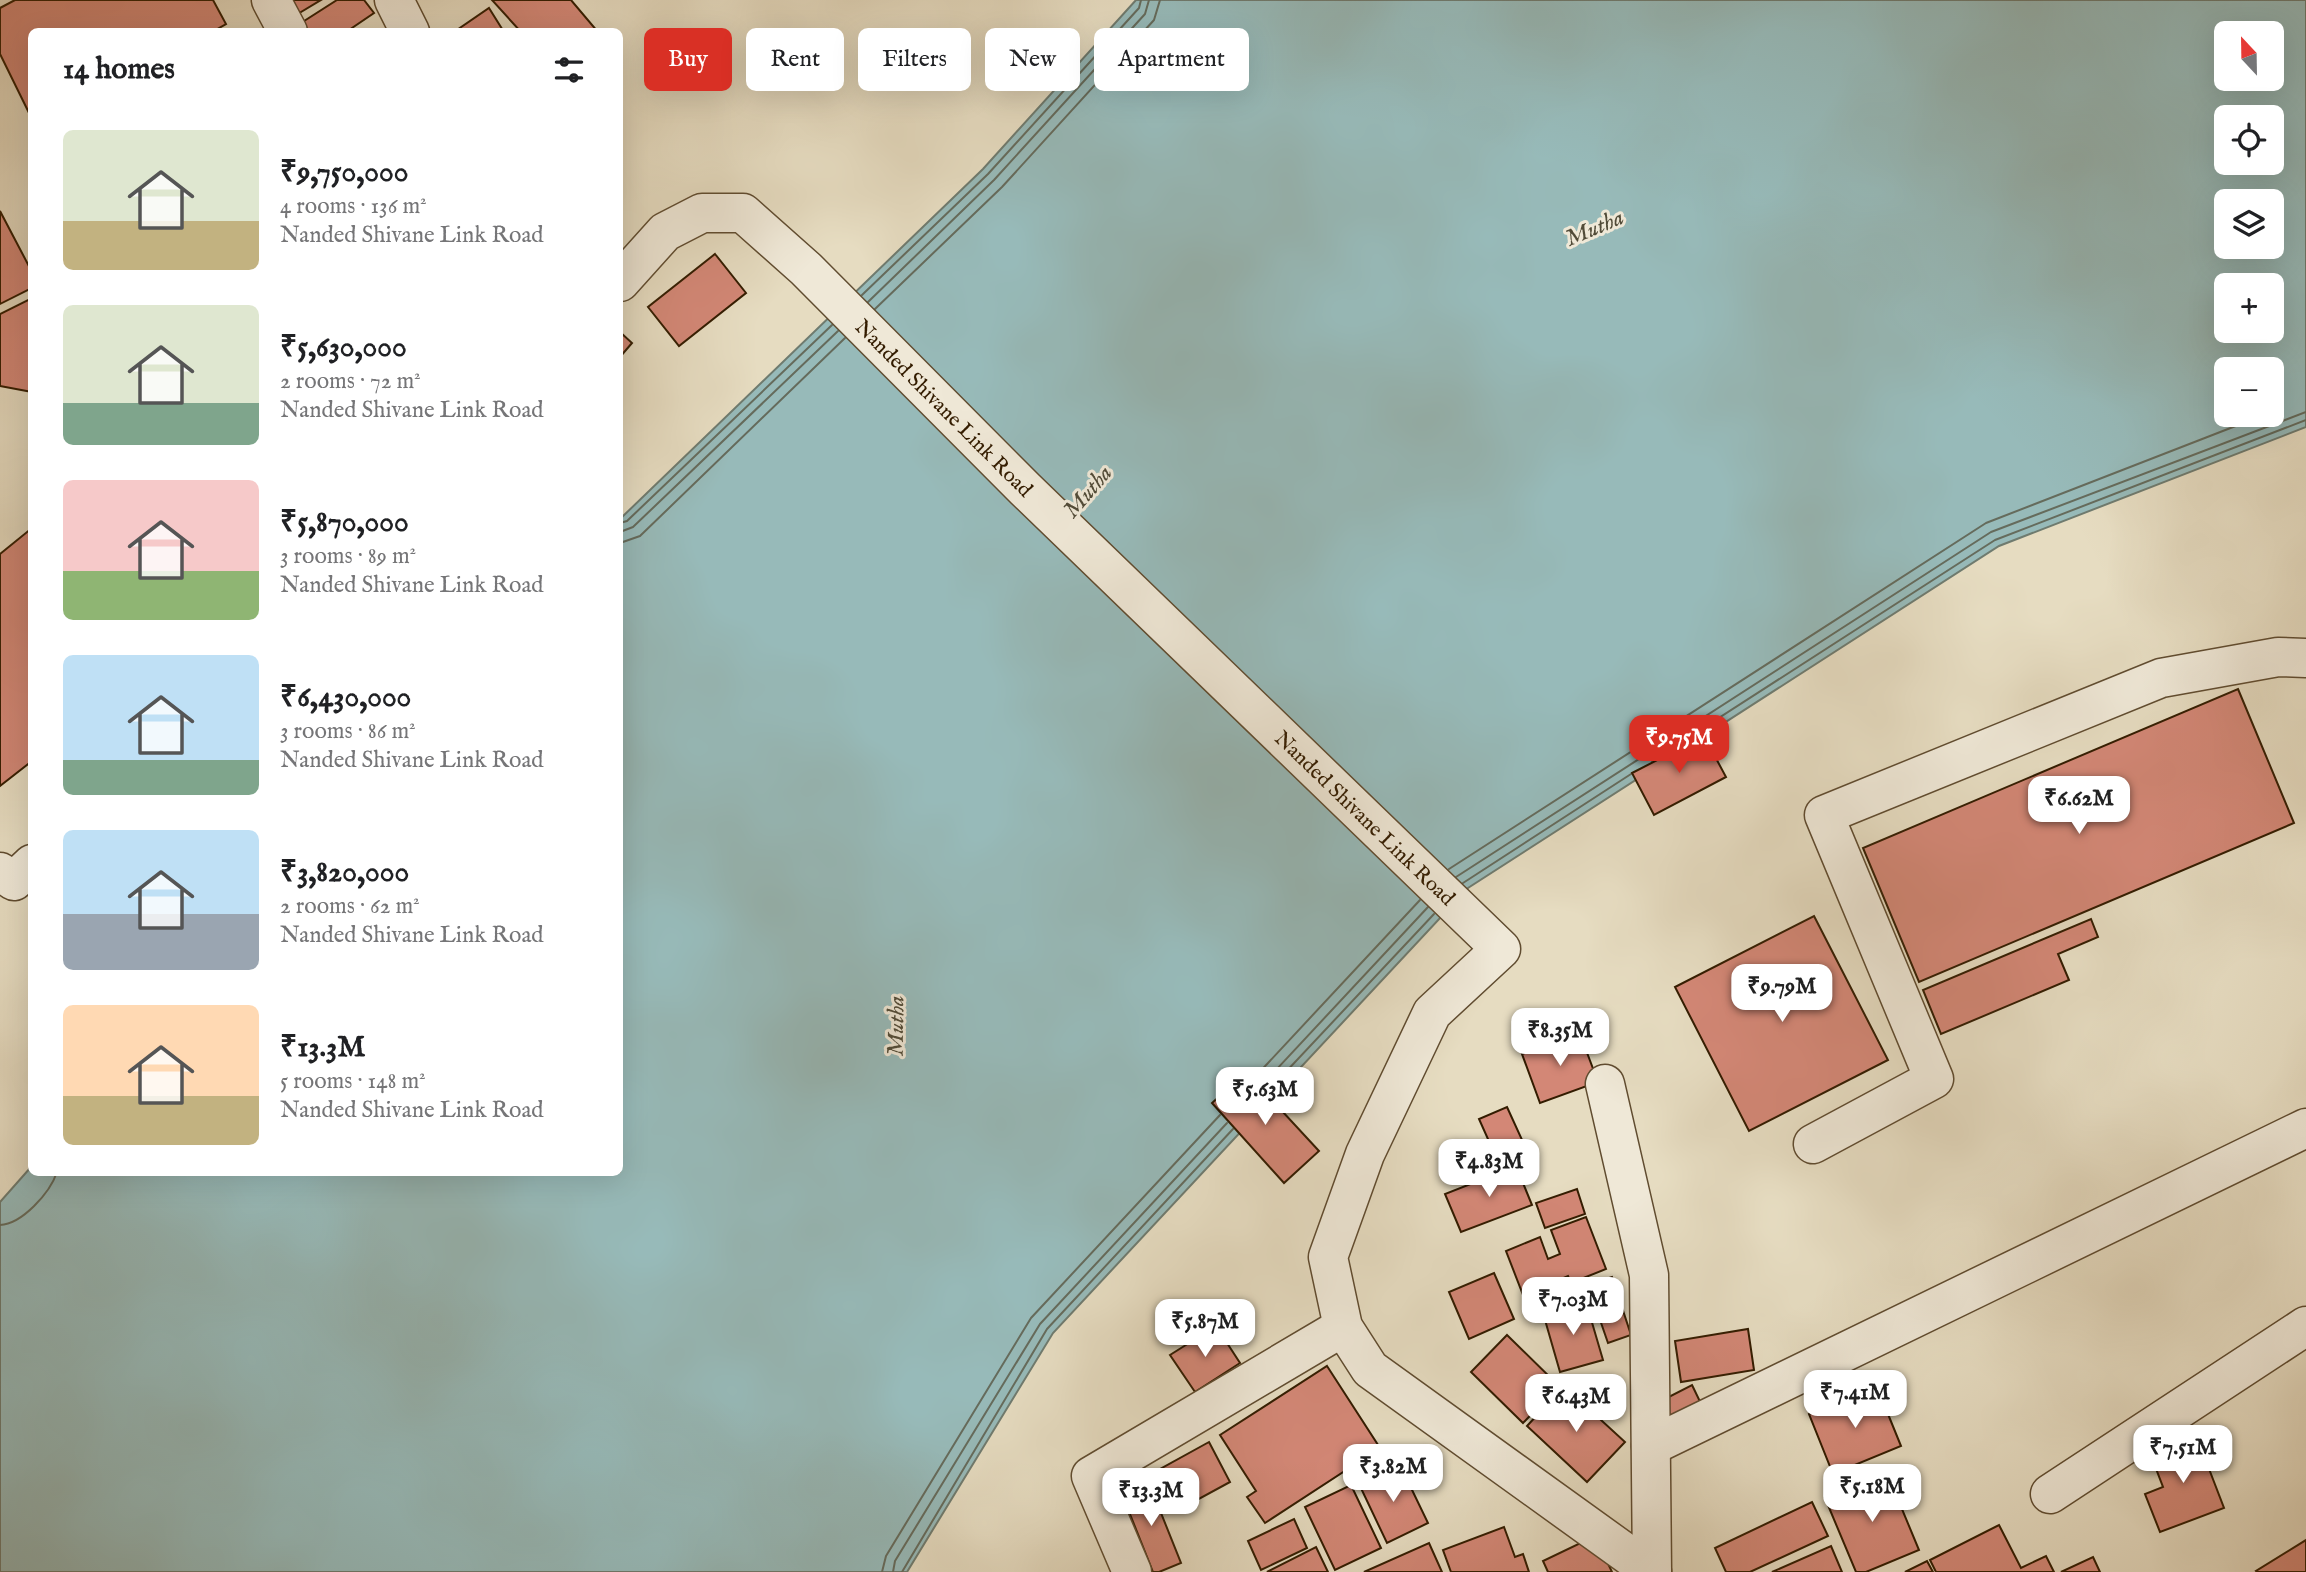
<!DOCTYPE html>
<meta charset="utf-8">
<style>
:root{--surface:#fff;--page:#f2f2f2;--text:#202124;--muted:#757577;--accent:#d93025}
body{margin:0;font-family:"IM FELL English",serif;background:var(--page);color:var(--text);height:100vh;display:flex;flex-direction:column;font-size:26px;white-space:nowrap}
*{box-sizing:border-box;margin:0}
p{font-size:23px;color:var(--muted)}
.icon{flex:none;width:38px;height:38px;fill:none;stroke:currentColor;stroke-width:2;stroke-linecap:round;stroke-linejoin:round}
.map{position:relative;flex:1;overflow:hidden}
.sheet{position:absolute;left:28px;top:28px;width:595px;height:1148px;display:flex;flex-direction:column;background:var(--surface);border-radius:10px;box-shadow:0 7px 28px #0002}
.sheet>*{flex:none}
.top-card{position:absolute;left:644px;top:28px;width:665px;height:63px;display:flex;gap:14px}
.needle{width:46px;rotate:338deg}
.fabs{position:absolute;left:2214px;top:21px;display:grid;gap:14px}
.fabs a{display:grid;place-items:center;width:70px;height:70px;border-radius:10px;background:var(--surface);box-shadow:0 7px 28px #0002;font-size:35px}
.price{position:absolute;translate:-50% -60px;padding:0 16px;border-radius:14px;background:#fff;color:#222;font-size:23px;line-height:46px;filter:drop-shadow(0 2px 4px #0008)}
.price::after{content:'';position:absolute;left:50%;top:42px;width:21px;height:16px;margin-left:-10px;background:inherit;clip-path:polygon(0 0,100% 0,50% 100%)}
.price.selected{background:var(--accent);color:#fff}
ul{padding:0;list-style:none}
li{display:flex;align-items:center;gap:21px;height:175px;padding:0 35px}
li span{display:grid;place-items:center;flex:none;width:196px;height:140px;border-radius:10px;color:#555}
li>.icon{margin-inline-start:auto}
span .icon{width:84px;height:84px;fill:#fffc;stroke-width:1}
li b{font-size:30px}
h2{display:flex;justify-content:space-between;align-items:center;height:84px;padding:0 35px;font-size:30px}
.tag{padding:0 24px;border-radius:10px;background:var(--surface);box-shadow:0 7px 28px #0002;font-size:24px;line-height:63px}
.tag.selected{background:var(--accent);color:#fff}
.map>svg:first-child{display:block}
.water{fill:#97bab9;stroke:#6f7b6f;stroke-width:2;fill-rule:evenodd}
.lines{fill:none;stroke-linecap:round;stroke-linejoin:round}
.shore{stroke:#656b5c;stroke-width:2}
.building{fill:#d38776;stroke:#331c00;stroke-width:2}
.minor-casing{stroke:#604c30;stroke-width:41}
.tertiary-casing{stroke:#604c30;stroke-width:41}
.minor{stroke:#efe8d7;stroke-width:38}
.tertiary{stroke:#efe8d7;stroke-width:38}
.labels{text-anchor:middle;stroke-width:6;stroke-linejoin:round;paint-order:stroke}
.street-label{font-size:21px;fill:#331c00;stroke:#efe8d7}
.water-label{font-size:23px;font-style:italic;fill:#514b38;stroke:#efe8d7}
</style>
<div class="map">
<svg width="2306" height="1572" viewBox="0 0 2306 1572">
<rect width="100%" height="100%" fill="#e6dcc1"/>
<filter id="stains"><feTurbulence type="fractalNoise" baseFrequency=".00286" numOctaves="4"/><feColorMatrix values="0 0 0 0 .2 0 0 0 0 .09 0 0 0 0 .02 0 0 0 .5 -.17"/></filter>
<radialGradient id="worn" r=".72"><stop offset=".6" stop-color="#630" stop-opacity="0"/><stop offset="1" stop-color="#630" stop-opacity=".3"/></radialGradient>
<path class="water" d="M 1136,0 L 2306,0 L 2306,427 L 1999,546 L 1468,888 L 1053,1333 L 907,1572 L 0,1572 L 0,1202 L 31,1167 L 32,1172 L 620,1172 L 620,519 L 983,169 ZM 2226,33 L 2272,33 L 2272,79 L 2226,79 ZM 2226,117 L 2272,117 L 2272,163 L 2226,163 ZM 2226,201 L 2272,201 L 2272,247 L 2226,247 ZM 2226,285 L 2272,285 L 2272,331 L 2226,331 ZM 2226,369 L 2272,369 L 2272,415 L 2226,415 Z"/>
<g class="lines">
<g class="shore">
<polyline points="862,295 988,174 1139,8 1141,0"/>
<polyline points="868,302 994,180 1145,14 1149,0"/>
<polyline points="875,309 1002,187 1154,20 1160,0"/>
<polyline points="620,523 627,521 832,325"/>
<polyline points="620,532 633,527 838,331"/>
<polyline points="620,543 640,536 845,338"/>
<polyline points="1652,761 1995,540 2306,420"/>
<polyline points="1449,869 1986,523 2264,415"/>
<polyline points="1456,877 1991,532 2306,412"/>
<polyline points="1463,883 1631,774"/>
<polyline points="1254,1078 1420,900"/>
<polyline points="1261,1086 1428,907"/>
<polyline points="1267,1092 1434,914"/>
<path d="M 0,1225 C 22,1224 50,1193 57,1172"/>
<polyline points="882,1572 886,1556 1031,1318 1220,1115"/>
<polyline points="893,1572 895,1561 1040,1324 1227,1123"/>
<polyline points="902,1572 1047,1329 1233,1129"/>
</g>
</g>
<g class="building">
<polygon points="15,0 213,0 226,24 212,32 32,32 32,119 0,54 0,8"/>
<polygon points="285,0 321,0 296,15"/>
<polygon points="337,0 364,0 374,13 346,32 307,32 301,23"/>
<polygon points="492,0 571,0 598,32 521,32"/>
<polygon points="489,8 504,32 454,32"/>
<polygon points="0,211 32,272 32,288 0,304"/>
<polygon points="715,254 746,293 679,346 648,307"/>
<polygon points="32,298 32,392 0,386 0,314"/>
<polygon points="620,332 632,343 620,357"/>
<polygon points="32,528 32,761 0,786 0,554"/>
<polygon points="2238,689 2294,823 1919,982 1863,848"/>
<polygon points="1704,736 1726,777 1654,815 1632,773"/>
<polygon points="1814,916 1888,1060 1749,1131 1675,987"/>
<polygon points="2091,919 2098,937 2058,954 2069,980 1941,1034 1923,990"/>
<polygon points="1580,1034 1598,1082 1540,1103 1522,1054"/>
<polygon points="1246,1072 1319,1151 1284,1183 1212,1103"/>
<polygon points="1507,1107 1528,1153 1500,1166 1479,1119"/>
<polygon points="1516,1166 1532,1205 1461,1232 1445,1194"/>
<polygon points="1577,1189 1585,1214 1545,1228 1536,1203"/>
<polygon points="1586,1217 1606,1269 1571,1283 1568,1276 1523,1295 1506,1251 1540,1237 1548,1259 1560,1254 1551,1230"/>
<polygon points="1494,1273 1514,1319 1469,1339 1449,1292"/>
<polygon points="1612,1277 1631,1335 1608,1343 1588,1285"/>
<polygon points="1586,1302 1603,1360 1560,1372 1543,1313"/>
<polygon points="1216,1326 1240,1363 1195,1392 1170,1355"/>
<polygon points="1748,1329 1754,1370 1681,1382 1675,1341"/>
<polygon points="1507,1335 1559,1386 1523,1423 1471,1372"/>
<polygon points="1327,1366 1380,1448 1265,1523 1247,1497 1256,1491 1220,1435"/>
<polygon points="1692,1385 1706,1414 1671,1431 1657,1403"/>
<polygon points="1564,1386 1625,1442 1587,1482 1527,1426"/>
<polygon points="1877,1387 1901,1446 1833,1474 1809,1414"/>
<polygon points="2196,1435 2224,1508 2160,1532 2145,1494 2163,1487 2150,1453"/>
<polygon points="1209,1442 1230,1482 1175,1512 1153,1473"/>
<polygon points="1400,1465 1428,1523 1387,1543 1359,1484"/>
<polygon points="1887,1473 1919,1550 1866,1572 1856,1572 1825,1498"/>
<polygon points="1149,1483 1181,1563 1159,1572 1153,1572 1122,1494"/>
<polygon points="1351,1485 1381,1548 1335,1570 1305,1507"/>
<polygon points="1812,1502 1828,1536 1750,1572 1726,1572 1715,1548"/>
<polygon points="1294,1519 1307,1548 1261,1570 1248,1541"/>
<polygon points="1999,1525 2021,1568 2046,1556 2054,1572 1936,1572 1930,1560"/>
<polygon points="1504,1527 1515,1557 1523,1554 1529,1572 1451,1572 1443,1550"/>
<polygon points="1595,1536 1612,1572 1548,1572 1543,1561"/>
<polygon points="2306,1540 2306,1572 2257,1572 2256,1571"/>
<polygon points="1429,1543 1442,1572 1364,1572"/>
<polygon points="1831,1546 1842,1572 1772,1572"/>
<polygon points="1316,1547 1328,1572 1267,1572"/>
<polygon points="2093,1557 2100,1572 2061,1572"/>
<polygon points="1927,1561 1933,1572 1905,1572"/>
</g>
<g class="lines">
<defs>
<g id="minor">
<polyline points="271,0 288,32"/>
<polyline points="394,0 410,32"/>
<polyline points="1605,1084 1649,1275 1652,1572"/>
<polyline points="1813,1144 1934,1079 1824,815 2161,678 2278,657 2306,658"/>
<polyline points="1651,1446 2306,1128"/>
<polyline points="2050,1494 2306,1326"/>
<polyline points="1132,1572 1091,1476 1343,1327"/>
</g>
<g id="tertiary">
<polyline points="620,282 665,232 702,213 743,213 806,269 1025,489 1501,949 1432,1013 1365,1154 1328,1257 1343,1327 1370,1369 1652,1572"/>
<polyline points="0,872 14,881 32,864"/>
</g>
</defs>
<use href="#minor" class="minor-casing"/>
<use href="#tertiary" class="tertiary-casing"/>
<use href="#minor" class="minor"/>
<use href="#tertiary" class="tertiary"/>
</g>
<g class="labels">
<g class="street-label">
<text transform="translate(944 408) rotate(45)" y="7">Nanded Shivane Link Road</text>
<text transform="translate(1365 818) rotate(44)" y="7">Nanded Shivane Link Road</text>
</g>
<g class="water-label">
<text transform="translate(1594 227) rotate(-23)" y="8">Mutha</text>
<text transform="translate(1087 491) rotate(-49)" y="8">Mutha</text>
<text transform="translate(895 1026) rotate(-89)" y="8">Mutha</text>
</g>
</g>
<rect width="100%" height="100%" filter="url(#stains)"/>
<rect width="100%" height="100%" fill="url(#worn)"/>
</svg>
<div class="fabs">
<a><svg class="needle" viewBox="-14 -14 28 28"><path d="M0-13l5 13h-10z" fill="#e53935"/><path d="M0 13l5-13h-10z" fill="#757577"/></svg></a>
<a><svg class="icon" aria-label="locate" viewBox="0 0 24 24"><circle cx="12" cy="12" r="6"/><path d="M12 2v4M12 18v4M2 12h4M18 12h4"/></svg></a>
<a><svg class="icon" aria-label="layers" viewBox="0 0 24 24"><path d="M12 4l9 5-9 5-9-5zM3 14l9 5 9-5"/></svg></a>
<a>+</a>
<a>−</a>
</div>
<b class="price selected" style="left:1679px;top:775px">₹9.75M</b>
<b class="price" style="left:2079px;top:836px">₹6.62M</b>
<b class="price" style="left:1782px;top:1024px">₹9.79M</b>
<b class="price" style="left:1560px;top:1068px">₹8.35M</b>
<b class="price" style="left:1265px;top:1127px">₹5.63M</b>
<b class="price" style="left:1489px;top:1199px">₹4.83M</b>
<b class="price" style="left:1573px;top:1337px">₹7.03M</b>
<b class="price" style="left:1205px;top:1359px">₹5.87M</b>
<b class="price" style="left:1855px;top:1430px">₹7.41M</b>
<b class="price" style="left:1576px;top:1434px">₹6.43M</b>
<b class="price" style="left:2183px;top:1485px">₹7.51M</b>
<b class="price" style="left:1393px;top:1504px">₹3.82M</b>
<b class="price" style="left:1872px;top:1524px">₹5.18M</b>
<b class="price" style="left:1151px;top:1528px">₹13.3M</b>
<div class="top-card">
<a class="tag selected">Buy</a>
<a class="tag">Rent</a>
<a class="tag">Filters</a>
<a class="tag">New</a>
<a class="tag">Apartment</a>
</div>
<section class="sheet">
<h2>14 homes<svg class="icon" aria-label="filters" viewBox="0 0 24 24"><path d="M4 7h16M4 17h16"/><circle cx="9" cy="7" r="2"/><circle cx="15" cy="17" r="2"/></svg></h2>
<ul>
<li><span style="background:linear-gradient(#dfe7d0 65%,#c2b280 0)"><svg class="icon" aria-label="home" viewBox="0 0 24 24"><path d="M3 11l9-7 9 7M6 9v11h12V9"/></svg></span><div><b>₹9,750,000</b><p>4 rooms · 136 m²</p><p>Nanded Shivane Link Road</p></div></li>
<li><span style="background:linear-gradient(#dfe7d0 70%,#7fa58c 0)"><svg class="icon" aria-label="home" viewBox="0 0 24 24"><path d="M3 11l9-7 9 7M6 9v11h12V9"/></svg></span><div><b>₹5,630,000</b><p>2 rooms · 72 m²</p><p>Nanded Shivane Link Road</p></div></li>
<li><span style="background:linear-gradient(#f6c9c9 65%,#8fb573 0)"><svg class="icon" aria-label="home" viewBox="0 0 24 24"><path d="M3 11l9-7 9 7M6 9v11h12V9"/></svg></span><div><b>₹5,870,000</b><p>3 rooms · 89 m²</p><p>Nanded Shivane Link Road</p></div></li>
<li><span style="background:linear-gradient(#bfe0f5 75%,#7fa58c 0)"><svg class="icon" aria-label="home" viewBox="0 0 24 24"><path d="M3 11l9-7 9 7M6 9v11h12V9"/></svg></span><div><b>₹6,430,000</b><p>3 rooms · 86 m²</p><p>Nanded Shivane Link Road</p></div></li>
<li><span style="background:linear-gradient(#bfe0f5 60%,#9aa5b1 0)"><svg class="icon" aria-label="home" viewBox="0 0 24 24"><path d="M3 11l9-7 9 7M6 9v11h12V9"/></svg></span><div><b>₹3,820,000</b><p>2 rooms · 62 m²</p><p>Nanded Shivane Link Road</p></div></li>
<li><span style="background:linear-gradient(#ffd9b3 65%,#c2b280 0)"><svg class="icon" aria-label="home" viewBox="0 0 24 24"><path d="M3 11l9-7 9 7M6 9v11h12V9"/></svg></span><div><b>₹13.3M</b><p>5 rooms · 148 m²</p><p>Nanded Shivane Link Road</p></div></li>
</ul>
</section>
</div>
